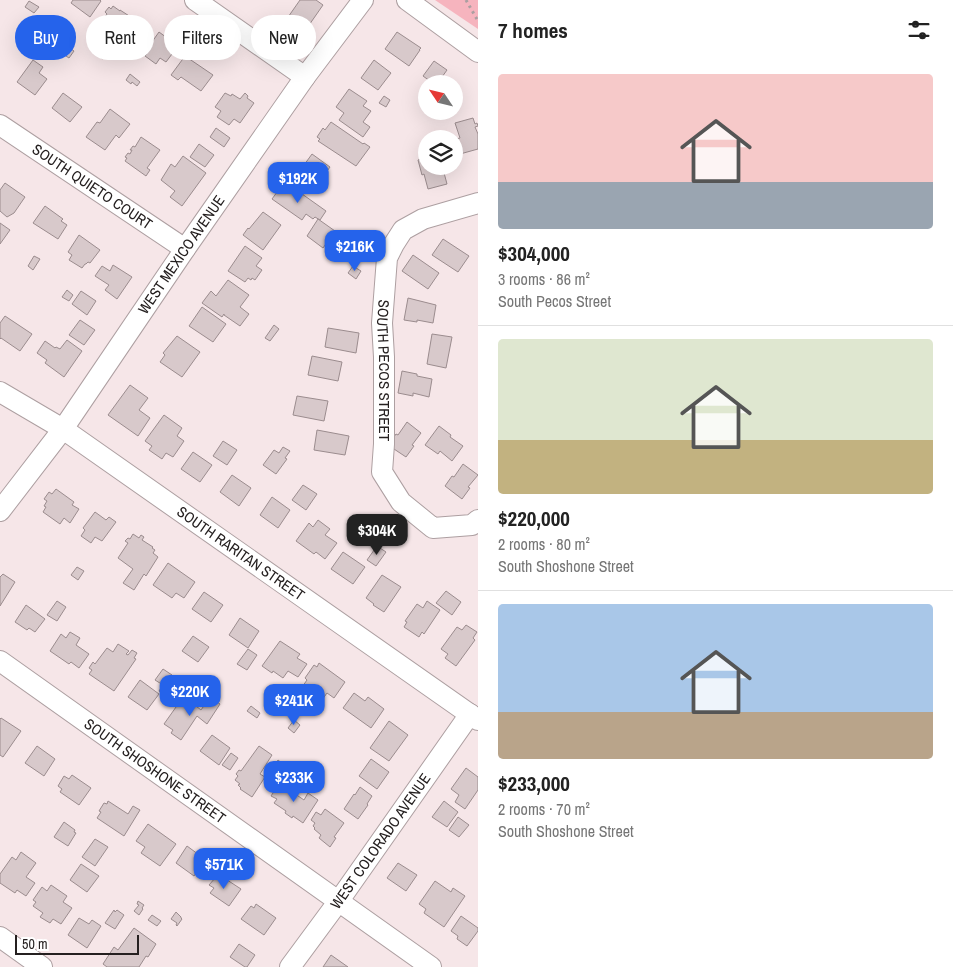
<!DOCTYPE html>
<meta charset="utf-8">
<style>
:root{--surface:#fff;--page:#f2f2f2;--text:#222;--muted:#767676;--line:#e0e0e0;--accent:#2563eb}
body{margin:0;font-family:"Archivo Narrow",sans-serif;background:var(--page);color:var(--text);height:100vh;display:flex;flex-direction:column;font-size:19px;white-space:nowrap}
*{box-sizing:border-box;margin:0}
p{font-size:16px;color:var(--muted)}
.icon{flex:none;width:28px;height:28px;fill:none;stroke:currentColor;stroke-width:2;stroke-linecap:round;stroke-linejoin:round}
.map{position:relative;flex:1;overflow:hidden}
.panel{display:flex;flex-direction:column;background:var(--surface);width:475px}
.panel>*{flex:none}
.top-card{position:absolute;left:15px;top:15px;width:388px;height:45px;display:flex;gap:10px}
.needle{width:32px;rotate:305deg}
.buttons{position:absolute;left:418px;top:75px;display:grid;gap:10px}
.buttons a{display:grid;place-items:center;width:45px;height:45px;border-radius:50%;background:var(--surface);box-shadow:0 5px 20px #0002;font-size:25px}
.scale{position:absolute;left:15px;bottom:12px;width:124px;box-sizing:border-box;padding-left:5px;border:2px solid #252020;border-top:0;font-size:14px;line-height:18px;white-space:nowrap;color:#252020;-webkit-text-stroke:4px #fff;paint-order:stroke}
.price{position:absolute;translate:-50% -42px;padding:0 11px;border-radius:10px;background:var(--accent);color:#fff;font-size:16px;line-height:32px;filter:drop-shadow(0 1px 2px #0008)}
.price::after{content:'';position:absolute;left:50%;top:30px;width:15px;height:11px;margin-left:-8px;background:inherit;clip-path:polygon(0 0,100% 0,50% 100%)}
.price.selected{background:#222;color:#fff}
ul{padding:0;list-style:none}
li{display:grid;align-content:center;gap:10px;height:265px;padding:0 20px}
li+li{border-top:1px solid var(--line)}
li span{display:grid;place-items:center;height:155px;border-radius:5px;color:#555}
li>.icon{margin-inline-start:auto}
span .icon{width:90px;height:90px;fill:#fffc;stroke-width:1}
li b{font-size:21px}
h2{display:flex;justify-content:space-between;align-items:center;height:60px;padding:0 20px;font-size:21px}
.chip{padding:0 18px;border-radius:22px;background:var(--surface);box-shadow:0 5px 20px #0002;font-size:18px;line-height:45px}
.chip.selected{background:var(--accent);color:#fff}
main{display:flex;flex:1;min-height:0}
.map>svg:first-child{display:block}
.green{fill:#f6b4be}
.building{fill:#d8c9cb;stroke:#9b8c8e}
.lines{fill:none;stroke-linecap:round;stroke-linejoin:round}
.minor-casing{stroke:#ad9fa1;stroke-width:22}
.path{stroke:#ab9fa1;stroke-width:3;stroke-dasharray:2.5 4;stroke-linecap:butt}
.minor{stroke:#fff;stroke-width:20}
.labels{text-anchor:middle;stroke-width:4.5;stroke-linejoin:round;paint-order:stroke}
.street-label{font-size:15px;fill:#252020;stroke:#fff}
</style>
<main>
<div class="map">
<svg width="478" height="967" viewBox="0 0 478 967">
<rect width="100%" height="100%" fill="#f6e6e8"/>
<polygon class="green" points="435,0 478,0 478,29"/>
<g class="building">
<polygon points="73,0 100,0 101,1 90,17 71,3"/>
<polygon points="300,0 316,0 323,5 307,28 299,23 296,27 286,20"/>
<polygon points="29,1 39,7 34,13 25,7"/>
<polygon points="113,6 120,11 120,10 140,23 128,39 121,34 117,40 107,33 110,27 102,21 107,14 105,12 109,7 111,9"/>
<polygon points="159,32 178,46 166,62 160,58 156,64 145,56 149,50 147,49"/>
<polygon points="397,32 421,48 419,50 420,50 409,66 385,49"/>
<polygon points="68,47 74,51 69,58 63,54"/>
<polygon points="102,47 108,51 103,59 96,54"/>
<polygon points="185,56 213,75 201,91 181,77 178,80 171,75"/>
<polygon points="33,60 43,67 39,73 47,79 35,95 17,82"/>
<polygon points="374,60 391,73 378,90 361,78"/>
<polygon points="434,61 447,70 437,84 434,84 423,76"/>
<polygon points="130,74 140,82 137,86 132,82 131,84 126,80"/>
<polygon points="349,89 367,101 363,106 371,111 363,122 370,127 363,137 339,120 344,113 336,107"/>
<polygon points="63,93 82,107 70,122 52,108"/>
<polygon points="225,93 231,96 232,94 240,99 245,93 248,96 247,98 254,103 240,123 234,119 229,125 217,117 221,111 215,107"/>
<polygon points="384,96 390,100 386,107 379,103"/>
<polygon points="110,109 130,124 119,138 116,135 105,150 86,137 97,122 100,123"/>
<polygon points="473,118 475,124 477,123 478,126 475,127 478,134 478,149 460,154 456,139 460,138 455,123"/>
<polygon points="331,122 363,144 364,143 370,147 356,166 318,141 320,139 317,137 323,128 325,130"/>
<polygon points="216,128 230,138 224,147 210,137"/>
<polygon points="141,137 160,150 147,168 150,170 146,176 125,161 127,158 125,157 128,153 130,154 132,150 130,150 133,146 135,147"/>
<polygon points="199,144 214,155 205,167 190,157"/>
<polygon points="312,154 330,167 317,185 299,172"/>
<polygon points="183,156 206,173 182,206 170,197 175,191 161,180 171,164 175,167"/>
<polygon points="426,157 426,166 443,166 444,169 443,169 447,184 428,189 424,174 422,175 418,160"/>
<polygon points="5,183 25,197 14,213 7,217 0,211 0,190"/>
<polygon points="288,184 326,211 320,220 315,217 313,219 306,214 302,220 272,199 280,188 283,190"/>
<polygon points="45,206 63,219 61,221 67,225 58,239 33,223"/>
<polygon points="263,212 281,225 263,250 243,235 248,228 249,229"/>
<polygon points="318,219 335,231 323,248 307,236"/>
<polygon points="0,223 10,230 0,244"/>
<polygon points="79,235 100,250 90,263 88,262 86,264 85,264 82,268 69,260 72,255 68,252"/>
<polygon points="443,239 469,256 458,272 432,255"/>
<polygon points="245,246 262,258 256,266 262,270 255,280 252,278 251,280 248,278 245,282 228,271"/>
<polygon points="413,255 439,273 428,289 402,271"/>
<polygon points="34,256 40,259 33,270 28,266"/>
<polygon points="113,265 132,277 117,299 105,290 109,285 95,276 102,266 110,271"/>
<polygon points="353,266 361,271 356,279 348,273"/>
<polygon points="228,280 249,295 240,307 249,314 240,326 224,315 224,314 222,317 202,303 211,291 216,296"/>
<polygon points="67,290 73,295 69,301 62,297"/>
<polygon points="81,291 96,301 87,315 72,304"/>
<polygon points="408,298 436,305 433,323 417,320 417,322 404,320"/>
<polygon points="202,307 226,324 213,342 189,326"/>
<polygon points="5,316 32,334 20,351 1,338 0,339 0,323"/>
<polygon points="80,320 95,330 84,345 69,335"/>
<polygon points="274,325 279,329 270,341 265,338"/>
<polygon points="328,328 359,333 356,353 325,347"/>
<polygon points="432,334 452,337 446,368 427,364"/>
<polygon points="177,336 200,352 182,377 160,362 165,355 163,353"/>
<polygon points="67,340 82,351 64,377 45,363 47,360 37,353 45,341 55,348 56,347 60,349"/>
<polygon points="312,356 342,362 338,381 308,375"/>
<polygon points="402,371 417,374 417,376 432,379 429,397 413,393 413,396 398,393"/>
<polygon points="130,385 148,398 139,410 150,418 138,436 108,415"/>
<polygon points="297,396 328,401 324,421 293,415"/>
<polygon points="164,415 182,428 177,436 184,441 173,457 166,453 162,459 149,450 152,446 145,441"/>
<polygon points="407,422 421,433 412,445 414,446 406,457 388,445 396,434 398,435"/>
<polygon points="439,426 451,435 450,437 463,446 452,461 440,451 438,454 425,445"/>
<polygon points="317,430 349,436 345,455 314,450"/>
<polygon points="223,441 237,450 227,465 213,456"/>
<polygon points="283,447 290,451 285,458 287,459 276,474 263,465 274,450 279,453"/>
<polygon points="193,452 212,465 200,482 181,469"/>
<polygon points="463,464 478,475 468,487 470,488 462,499 445,486 452,476 454,477"/>
<polygon points="232,475 251,488 239,506 220,492"/>
<polygon points="303,485 317,494 306,510 292,500"/>
<polygon points="56,489 74,502 72,505 79,509 70,523 64,518 60,524 43,512 46,507 44,506 47,501 44,499 49,492 52,494"/>
<polygon points="272,497 290,510 278,528 260,515"/>
<polygon points="95,512 106,520 109,517 116,522 102,541 95,537 91,543 81,536 85,530 83,528"/>
<polygon points="318,520 330,529 325,535 337,543 325,559 316,552 314,554 296,541 309,523 313,527"/>
<polygon points="133,534 139,538 141,535 144,537 142,540 153,547 152,548 155,550 153,553 158,557 146,576 144,574 134,590 123,583 133,569 118,558 128,543 125,541 128,538 130,539"/>
<polygon points="377,546 386,552 376,566 367,560"/>
<polygon points="343,552 365,567 353,584 331,569"/>
<polygon points="168,563 195,582 184,598 176,593 172,598 153,585"/>
<polygon points="77,567 84,571 78,580 71,575"/>
<polygon points="3,574 15,582 0,606 0,577"/>
<polygon points="382,575 401,587 384,612 373,605 374,604 366,598"/>
<polygon points="446,591 461,602 452,615 436,603"/>
<polygon points="204,592 223,605 211,622 192,609"/>
<polygon points="57,601 66,607 57,621 47,615"/>
<polygon points="427,601 440,610 424,634 422,632 419,637 404,627 407,622 405,621 417,604 423,608"/>
<polygon points="26,605 45,619 35,632 29,628 27,630 15,622"/>
<polygon points="240,618 259,631 248,648 229,635"/>
<polygon points="466,625 477,632 473,638 475,640 456,666 445,658 448,654 441,649 457,627 462,630"/>
<polygon points="70,632 80,638 76,645 89,654 79,668 71,662 69,664 50,651 61,634 66,638"/>
<polygon points="193,636 209,647 198,662 182,651"/>
<polygon points="280,641 300,654 297,658 307,664 298,677 288,671 283,678 273,671 272,673 262,666"/>
<polygon points="118,644 129,651 126,654 128,655 132,650 137,653 134,658 136,659 114,691 89,674 92,670 89,668 93,662 95,664 107,648 113,652"/>
<polygon points="248,649 257,655 247,670 237,664"/>
<polygon points="319,663 345,682 334,698 327,693 319,704 300,690 307,680 305,678 314,665 317,667"/>
<polygon points="163,669 172,675 170,679 179,685 170,698 159,691 163,685 155,680"/>
<polygon points="140,680 159,694 147,710 128,697"/>
<polygon points="354,693 365,701 368,697 384,709 371,728 343,708"/>
<polygon points="210,697 220,704 207,724 197,716 181,740 171,733 173,730 164,724 181,700 193,709 196,706 201,710"/>
<polygon points="251,706 260,713 257,718 247,711"/>
<polygon points="1,718 21,731 3,757 0,755 0,719"/>
<polygon points="294,720 300,725 294,733 288,728"/>
<polygon points="389,721 408,735 389,761 370,748"/>
<polygon points="212,735 230,748 219,765 200,751"/>
<polygon points="37,746 55,759 44,776 25,763"/>
<polygon points="259,746 272,755 260,774 265,777 252,797 240,789 241,788 238,785 240,784 235,780 238,776 236,774 239,770 241,771"/>
<polygon points="231,753 238,758 230,770 222,765"/>
<polygon points="371,759 389,772 377,789 359,776"/>
<polygon points="278,760 288,768 278,782 268,775"/>
<polygon points="466,768 478,777 478,790 465,809 455,802 459,795 451,789"/>
<polygon points="72,775 91,788 79,805 60,792 62,789 58,786 64,776 69,779"/>
<polygon points="279,784 285,788 285,787 304,800 308,793 318,800 303,823 293,816 292,818 285,813 286,811 274,803 277,799 271,796"/>
<polygon points="360,787 372,796 367,804 368,805 358,819 344,809 354,794 355,795"/>
<polygon points="108,801 128,814 133,806 140,810 124,836 97,818 101,812 99,811 104,803 107,804"/>
<polygon points="444,801 458,812 447,827 432,817"/>
<polygon points="325,809 344,823 334,837 336,838 330,847 319,838 321,835 314,829 315,828 313,826 315,823 311,820 316,812 321,815"/>
<polygon points="458,817 469,825 459,837 449,830"/>
<polygon points="64,822 75,830 74,832 76,833 68,846 54,837"/>
<polygon points="148,824 176,844 160,866 141,853 145,847 136,841"/>
<polygon points="95,839 108,847 95,866 82,857"/>
<polygon points="187,846 206,860 194,876 176,863"/>
<polygon points="21,852 36,863 26,877 35,883 26,896 17,890 15,893 0,883 0,874 12,857 16,860"/>
<polygon points="398,863 417,875 406,891 387,878"/>
<polygon points="81,864 99,876 87,892 70,880"/>
<polygon points="221,876 241,889 229,906 210,893 214,888 209,885 216,877 219,879"/>
<polygon points="435,881 451,892 453,888 465,896 444,927 424,913 426,909 419,904"/>
<polygon points="51,885 67,896 63,902 72,908 61,924 53,919 50,923 40,917 43,913 33,906 36,902 33,900 42,887 47,891"/>
<polygon points="138,901 144,905 142,908 143,909 139,915 134,911 139,905 137,904"/>
<polygon points="256,904 276,918 264,935 241,919 251,906 254,908"/>
<polygon points="114,910 115,912 117,910 124,915 115,929 105,923"/>
<polygon points="176,912 181,917 181,918 182,919 177,926 176,925 177,923 171,919"/>
<polygon points="152,915 161,921 157,926 148,920"/>
<polygon points="461,916 478,928 478,931 467,946 457,939 458,936 451,931"/>
<polygon points="79,918 89,924 92,920 101,926 87,948 68,935"/>
<polygon points="134,928 156,944 148,957 146,956 139,967 107,967 103,964 114,947 118,950"/>
<polygon points="239,944 255,955 247,967 245,967 230,957"/>
<polygon points="331,955 348,967 323,967"/>
</g>
<g class="lines">
<defs>
<g id="minor">
<polyline points="195,0 305,77"/>
<polyline points="407,0 478,52"/>
<path id="s1" d="M 0,125 L 185,249"/>
<path id="s2" d="M 478,203 L 423,219 L 403,230 L 394,244 L 387,258 L 382,323 L 384,357 L 384,444 L 382,472 L 401,502 L 433,528 L 472,525 L 478,520"/>
<path id="s3" d="M 0,392 L 63,429 L 478,720"/>
<path id="s4" d="M 0,511 L 63,429 L 185,249 L 305,77 L 363,0"/>
<path id="s5" d="M 0,661 L 431,967"/>
<polyline points="0,937 42,967"/>
<path id="s6" d="M 290,967 L 338,902 L 470,714"/>
</g>
</defs>
<use href="#minor" class="minor-casing"/>
<polyline class="path" points="466,0 478,21"/>
<use href="#minor" class="minor"/>
</g>
<g class="labels">
<g class="street-label">
<text dy="5" stroke="none"><textPath href="#s1" startOffset="111">SOUTH QUIETO COURT</textPath></text>
<text dy="5" stroke="none"><textPath href="#s4" startOffset="314">WEST MEXICO AVENUE</textPath></text>
<text dy="5" stroke="none"><textPath href="#s2" startOffset="225">SOUTH PECOS STREET</textPath></text>
<text dy="5" stroke="none"><textPath href="#s3" startOffset="290">SOUTH RARITAN STREET</textPath></text>
<text dy="5" stroke="none"><textPath href="#s5" startOffset="190">SOUTH SHOSHONE STREET</textPath></text>
<text dy="5" stroke="none"><textPath href="#s6" startOffset="155">WEST COLORADO AVENUE</textPath></text>
</g>
</g>
</svg>
<div class="buttons">
<a><svg class="needle" viewBox="-14 -14 28 28"><path d="M0-13l5 13h-10z" fill="#e53935"/><path d="M0 13l5-13h-10z" fill="#767676"/></svg></a>
<a><svg class="icon" aria-label="layers" viewBox="0 0 24 24"><path d="M12 4l9 5-9 5-9-5zM3 14l9 5 9-5"/></svg></a>
</div>
<div class="scale">50 m</div>
<b class="price" style="left:298px;top:204px">$192K</b>
<b class="price" style="left:355px;top:272px">$216K</b>
<b class="price selected" style="left:377px;top:556px">$304K</b>
<b class="price" style="left:190px;top:717px">$220K</b>
<b class="price" style="left:294px;top:726px">$241K</b>
<b class="price" style="left:294px;top:803px">$233K</b>
<b class="price" style="left:224px;top:890px">$571K</b>
<div class="top-card">
<a class="chip selected">Buy</a>
<a class="chip">Rent</a>
<a class="chip">Filters</a>
<a class="chip">New</a>
</div>
</div>
<section class="panel">
<h2>7 homes<svg class="icon" aria-label="filters" viewBox="0 0 24 24"><path d="M4 7h16M4 17h16"/><circle cx="9" cy="7" r="2"/><circle cx="15" cy="17" r="2"/></svg></h2>
<ul>
<li><span style="background:linear-gradient(#f6c9c9 70%,#9aa5b1 0)"><svg class="icon" aria-label="home" viewBox="0 0 24 24"><path d="M3 11l9-7 9 7M6 9v11h12V9"/></svg></span><div><b>$304,000</b><p>3 rooms · 86 m²</p><p>South Pecos Street</p></div></li>
<li><span style="background:linear-gradient(#dfe7d0 65%,#c2b280 0)"><svg class="icon" aria-label="home" viewBox="0 0 24 24"><path d="M3 11l9-7 9 7M6 9v11h12V9"/></svg></span><div><b>$220,000</b><p>2 rooms · 80 m²</p><p>South Shoshone Street</p></div></li>
<li><span style="background:linear-gradient(#a9c7e8 70%,#b9a48a 0)"><svg class="icon" aria-label="home" viewBox="0 0 24 24"><path d="M3 11l9-7 9 7M6 9v11h12V9"/></svg></span><div><b>$233,000</b><p>2 rooms · 70 m²</p><p>South Shoshone Street</p></div></li>
</ul>
</section>
</main>
